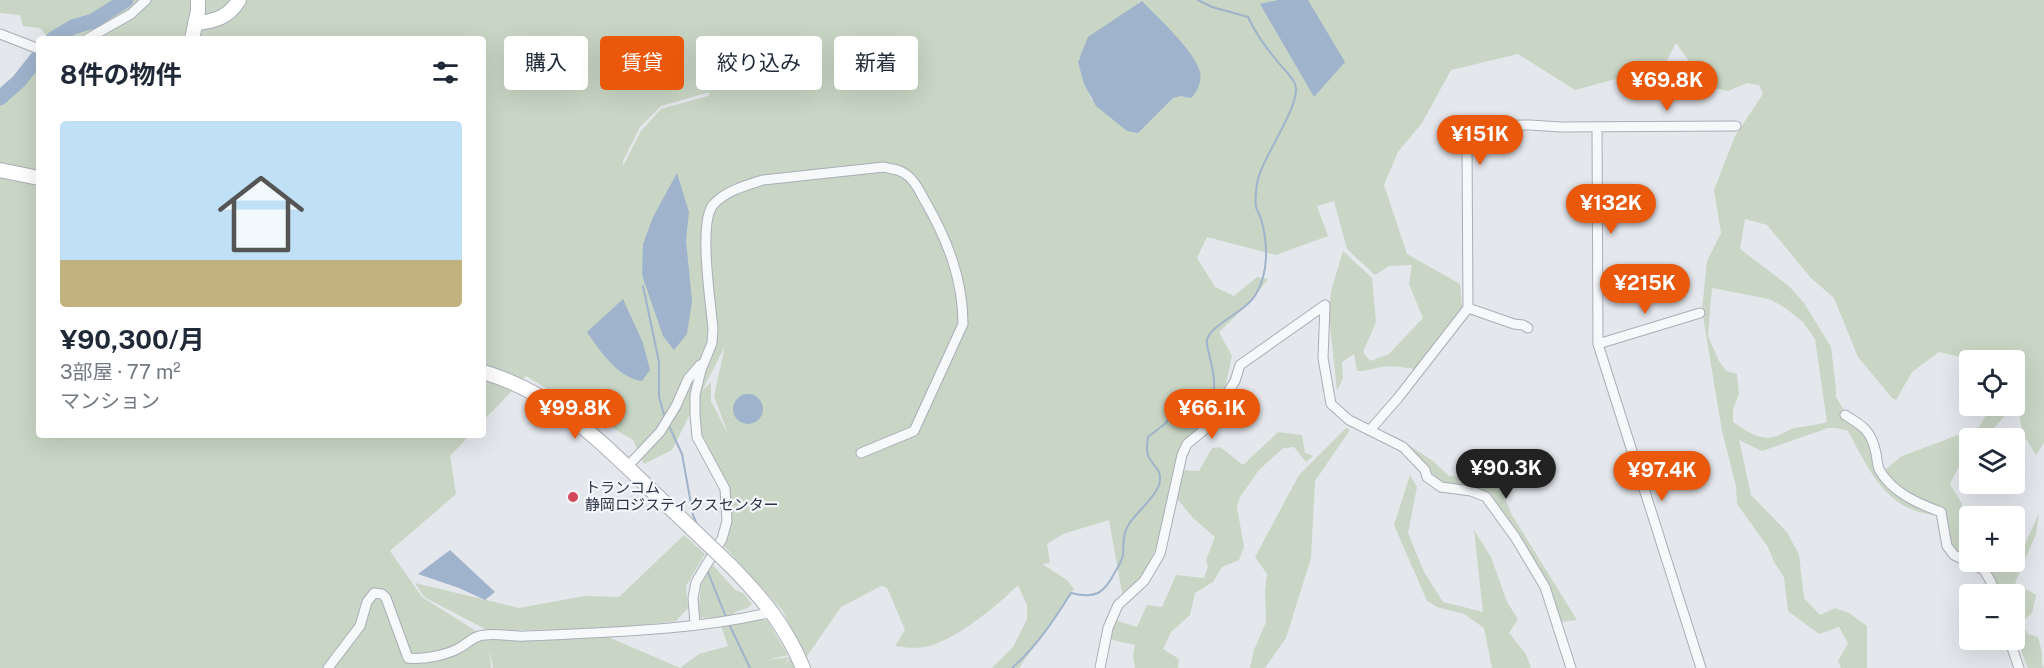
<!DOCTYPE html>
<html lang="ja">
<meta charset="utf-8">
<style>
:root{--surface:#fff;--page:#f6f6f7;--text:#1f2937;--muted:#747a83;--line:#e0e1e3;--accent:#ea580c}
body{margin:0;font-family:"Public Sans","Noto Sans JP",sans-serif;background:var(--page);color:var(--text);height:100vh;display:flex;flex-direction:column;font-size:22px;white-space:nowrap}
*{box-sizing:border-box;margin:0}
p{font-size:20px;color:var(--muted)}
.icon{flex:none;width:33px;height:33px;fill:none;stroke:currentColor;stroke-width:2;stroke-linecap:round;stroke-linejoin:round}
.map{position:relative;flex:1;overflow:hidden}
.details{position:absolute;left:36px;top:36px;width:450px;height:402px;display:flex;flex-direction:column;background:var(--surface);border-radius:6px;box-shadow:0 6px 24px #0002}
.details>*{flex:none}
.banner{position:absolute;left:504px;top:36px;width:570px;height:54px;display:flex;gap:12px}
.controls{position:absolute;left:1959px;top:350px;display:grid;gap:12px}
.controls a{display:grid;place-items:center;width:66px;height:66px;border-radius:6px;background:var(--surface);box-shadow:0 6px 24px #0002;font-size:30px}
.price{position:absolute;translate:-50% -51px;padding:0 14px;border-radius:21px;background:var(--accent);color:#fff;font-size:20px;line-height:39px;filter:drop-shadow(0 2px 3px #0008)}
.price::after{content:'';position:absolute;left:50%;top:36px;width:18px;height:14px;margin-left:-9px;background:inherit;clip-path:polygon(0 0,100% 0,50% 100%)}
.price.selected{background:#222;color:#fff}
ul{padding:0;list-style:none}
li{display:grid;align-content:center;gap:12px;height:318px;padding:0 24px}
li+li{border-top:2px solid var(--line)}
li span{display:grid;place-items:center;height:186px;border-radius:6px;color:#555}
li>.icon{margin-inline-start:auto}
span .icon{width:108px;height:108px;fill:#fffc;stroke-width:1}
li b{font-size:26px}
h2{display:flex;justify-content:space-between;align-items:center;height:72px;padding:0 24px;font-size:26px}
.tag{padding:0 21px;border-radius:6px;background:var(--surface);box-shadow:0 6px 24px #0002;font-size:21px;line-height:54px}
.tag.selected{background:var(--accent);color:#fff}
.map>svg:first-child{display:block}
.green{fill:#c9d6c5;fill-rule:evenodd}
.water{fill:#9fb4cc}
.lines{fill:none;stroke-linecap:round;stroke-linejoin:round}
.stream{stroke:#9fb4cc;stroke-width:2}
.river{stroke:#9fb4cc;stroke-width:15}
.street-casing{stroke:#a9aeb7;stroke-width:11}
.secondary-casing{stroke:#a9aeb7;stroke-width:16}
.street{stroke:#f7f8fa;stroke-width:9}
.secondary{stroke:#fff;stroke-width:14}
.secondary-bridge-casing{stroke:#a9aeb7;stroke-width:16;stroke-linecap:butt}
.secondary-bridge{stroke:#fff;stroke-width:14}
.poi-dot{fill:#d1495b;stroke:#f4f6f9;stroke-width:2}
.labels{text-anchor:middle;stroke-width:4.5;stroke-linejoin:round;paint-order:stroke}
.poi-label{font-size:15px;fill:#2b3445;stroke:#f4f6f9;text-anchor:start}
</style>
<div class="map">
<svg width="2044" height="668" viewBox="0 0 2044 668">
<rect width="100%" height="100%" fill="#e4e7ec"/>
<g class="green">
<path d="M 0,0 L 2044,0 L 2044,443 L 2036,455 L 2023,434 L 2020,418 L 2016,408 L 2009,407 L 2008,412 L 1985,438 L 1970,438 L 1969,455 L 1957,470 L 1950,484 L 1962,504 L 1960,516 L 1960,539 L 1969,545 L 1969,559 L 1947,546 L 1942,514 C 1933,516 1927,514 1919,512 C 1880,500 1866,463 1848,431 L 1836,428 L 1828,428 L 1762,451 L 1739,440 L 1751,495 L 1787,532 L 1799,555 L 1804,598 L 1820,615 L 1835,608 L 1849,613 L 1867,626 L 1867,668 L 1841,668 L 1838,661 L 1848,643 L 1839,627 L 1819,634 L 1788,611 L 1784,577 L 1774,562 L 1768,547 L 1737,504 L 1736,486 L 1722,431 L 1702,310 L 1707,261 L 1721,233 L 1714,190 L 1735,136 L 1763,94 L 1759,85 L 1747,83 L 1728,91 L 1708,87 L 1676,43 L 1664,66 L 1575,90 L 1518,54 L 1451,70 L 1422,123 L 1398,152 L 1384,185 L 1407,254 L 1460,284 L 1462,307 L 1443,332 L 1415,374 L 1412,368 C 1402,368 1390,365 1381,367 C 1370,369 1369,371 1357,371 L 1354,354 L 1342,362 L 1343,378 L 1337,391 L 1329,316 L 1331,291 L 1343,251 L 1372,278 L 1376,322 L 1363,352 L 1370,361 L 1389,354 L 1423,318 L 1409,284 L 1412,265 L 1389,266 L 1375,275 L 1347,249 L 1334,201 L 1317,206 L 1328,236 L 1276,255 L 1207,237 L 1197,258 L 1215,287 L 1234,296 L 1257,277 L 1268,279 L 1252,300 L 1219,332 L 1232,356 L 1224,393 L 1210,420 L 1191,437 L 1162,534 L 1140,585 L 1122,593 L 1109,520 L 1063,534 L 1047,544 L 1050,563 L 1042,564 L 1067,580 L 1074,589 L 1019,668 L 992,668 L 1013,647 L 1027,619 L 1027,605 L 1018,585 C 997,606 952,643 924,647 C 915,649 904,647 895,646 L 905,630 L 890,594 L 887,588 L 881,586 L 841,607 L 805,659 L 783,611 L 724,546 L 727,521 L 725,489 L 697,431 L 694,406 L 672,450 L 644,464 L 633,440 L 526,376 L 483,421 L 483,39 L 49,39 L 40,28 L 23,26 L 20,15 L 0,13 ZM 1141,1 L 1181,96 L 1094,102 L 1091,99 L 1078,59 ZM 710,92 L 708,96 L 661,109 L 641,131 L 623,166 L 623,161 L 640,127 L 661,106 ZM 1745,219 L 1767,225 L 1811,278 L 1834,298 L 1858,357 L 1892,398 L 1896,400 L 1912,372 L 1939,352 L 1975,360 L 2014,360 L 2014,405 L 1992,405 L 1979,427 L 1902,456 L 1882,472 L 1861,424 L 1845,412 L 1836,397 L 1836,389 L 1831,347 L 1804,303 L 1789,286 L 1740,249 ZM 1712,288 L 1769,299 L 1784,307 L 1803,322 L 1815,339 L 1827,422 C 1816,425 1805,426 1794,428 C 1788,430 1783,434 1777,436 C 1760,442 1747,431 1733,422 L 1733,409 L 1739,394 L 1737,374 L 1726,371 L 1719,361 L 1708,336 ZM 725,346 L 714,396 L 728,434 L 711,401 L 711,382 L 702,391 Z"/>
<polygon points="39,57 39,435 470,435 450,456 456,494 390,551 422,597 487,638 599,633 680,668 699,654 728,646 721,626 754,620 767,620 788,655 767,660 790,657 783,666 791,658 796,668 493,668 489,648 491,668 0,668 0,99 9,97"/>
<polygon points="1346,428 1350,430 1315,481 1311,558 1286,638 1265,668 1250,668 1254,650 1266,622 1265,591 1267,574 1255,557 1299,475"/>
<polygon points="1378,431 1398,438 1433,461 1449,476 1489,480 1502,492 1512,515 1577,620 1561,622 1491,493 1442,484 1408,450"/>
<polygon points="1278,432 1302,435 1305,453 1313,456 1306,462 1294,447 1283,448 1259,470 1240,497 1237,507 1244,547 1239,560 1222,567 1213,582 1195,593 1190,615 1171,632 1163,649 1179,659 1178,668 1135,668 1133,655 1135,645 1108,639 1115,620 1137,627 1147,605 1162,607 1176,575 1204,578 1208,567 1206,560 1215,537 1193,518 1174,495 1179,470 1199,471 1212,448 1220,447 1243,465"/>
<polygon points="1410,475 1417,487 1408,533 1424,572 1443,602 1483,612 1474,530 1491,557 1507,602 1518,619 1509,633 1526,654 1531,668 1492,668 1484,628 1464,614 1437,607 1427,601 1394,525"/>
<polygon points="2039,513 2036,534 2015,583 2036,595 2032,613 2024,620 2024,627 2028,634 2038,637 2042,652 2042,665 2044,668 2028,668 2015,636 2014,594 1997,594 1989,571 1983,562 1978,561 1998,561 2004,567 2010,561 2014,561 2015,557 2023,549"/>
<polygon points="684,535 705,554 686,586 688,608 676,621 620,628 489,631 424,597 415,583 519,608 584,596 619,597"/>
<path d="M 712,564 L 735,590 L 743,593 L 752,604 C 745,612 739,607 730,617 L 698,618 L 701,584 Z"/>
</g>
<g class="water">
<polygon points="1278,0 1308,0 1345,62 1314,97 1260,4"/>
<path d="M 1142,1 C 1157,17 1195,51 1200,72 C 1202,81 1198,91 1191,98 L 1181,96 L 1173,98 L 1138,133 L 1127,131 L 1096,106 L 1084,84 L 1078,62 L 1088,37 Z"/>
<polygon points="677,173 689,212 686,240 692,301 687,334 674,350 663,336 642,275 643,244 653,217"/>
<path d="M 623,299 L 643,343 L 650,370 L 642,381 C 618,378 600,351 587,332 Z"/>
<circle cx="748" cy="409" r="15"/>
<polygon points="450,550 495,592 485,600 459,588 418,574"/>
</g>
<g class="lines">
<g class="stream">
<polyline points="643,286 659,362 659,397 665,418"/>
<polyline points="669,426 682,454 693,515 698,527"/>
<polyline points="707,570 726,617"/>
<polyline points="728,622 750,668"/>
<path d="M 1012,668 C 1037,646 1054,620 1071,593 C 1095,599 1104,594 1115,572 C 1118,567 1122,561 1123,555 C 1124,543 1122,535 1129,524 C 1137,511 1160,494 1160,479 C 1161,469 1151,464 1148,455 C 1146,449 1147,443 1148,437 L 1166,423 L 1175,408 L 1186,403 L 1204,409 C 1219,399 1214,373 1210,358 C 1209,352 1206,346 1207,340 C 1211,324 1246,312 1256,294 C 1269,272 1268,243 1261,219 C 1260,215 1257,211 1256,207 C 1255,204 1256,189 1257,184 C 1260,159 1303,104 1295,84 C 1292,76 1283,69 1278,62 C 1266,48 1256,34 1248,17 L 1212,7 L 1198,0"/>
</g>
<g class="river">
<polyline points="53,39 73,27 93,21 126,0"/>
<polyline points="0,98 19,81 39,56"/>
</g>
<defs>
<g id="street">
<polyline points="0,34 39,49"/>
<polyline points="87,39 131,14 146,0"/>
<polyline points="1597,127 1598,344 1701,668"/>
<polyline points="1468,308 1514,324 1523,325 1528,328"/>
<polyline points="1598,344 1700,313"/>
<path d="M 1845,415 C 1863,426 1871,430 1876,453 C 1877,458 1877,466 1880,471 C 1893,493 1919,504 1941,512 L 1947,546 L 1954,555 L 1984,570 L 1991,582 L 1995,594"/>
<polyline points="1370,430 1398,398 1468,308 1467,142 1471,131 1480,126 1530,125 1561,127 1736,126"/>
<polyline points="627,467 660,432 676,406 688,379 700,365"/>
<path d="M 695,624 L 693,598 L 696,582 L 722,539 L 727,521 L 725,489 L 697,437 L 695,415 L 695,395 L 701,370 L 712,343 L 713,329 C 711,304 698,223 713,205 C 725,191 747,185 763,180 L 884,167 C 890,169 897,169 902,172 C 913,177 919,190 925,201 C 947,239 963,279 963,324 L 914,431 L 861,453"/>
<polyline points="2009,639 2019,668"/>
<path d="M 328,668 L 360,626 L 367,602 L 374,593 L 382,594 L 386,598 L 408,658 C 423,660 448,655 461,647 C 469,642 475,635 485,635 C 498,633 512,637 526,636 C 608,632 692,631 772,612"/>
<polyline points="1100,668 1108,628 1118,605 1144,581 1160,554 1182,455 1187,444 1204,430 1219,407 1235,381 1240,365 1325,305 1323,358 1331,404 1349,420 1403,447 1425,470 1427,477 1441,487 1471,491 1486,497 1515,537 1545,587 1571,668"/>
</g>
<g id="secondary">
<path d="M 195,23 C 214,22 229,17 239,0"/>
<polyline points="192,39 198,11 198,0"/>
<polyline points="0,170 39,178"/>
<path d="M 483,372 C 562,395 609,451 667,505"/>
<path d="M 731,566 C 763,599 785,625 803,668"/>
</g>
</defs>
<use href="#street" class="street-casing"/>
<use href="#secondary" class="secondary-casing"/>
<use href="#street" class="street"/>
<use href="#secondary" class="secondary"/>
<defs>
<polyline id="secondary-bridge" points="667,505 731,566"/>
</defs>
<use href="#secondary-bridge" class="secondary-bridge-casing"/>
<use href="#secondary-bridge" class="secondary-bridge"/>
</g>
<circle class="poi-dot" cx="573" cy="497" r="6"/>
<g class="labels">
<g class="poi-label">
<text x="585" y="493">トランコム<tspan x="585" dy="17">静岡ロジスティクスセンター</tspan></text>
</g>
</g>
</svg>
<div class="controls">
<a><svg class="icon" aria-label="locate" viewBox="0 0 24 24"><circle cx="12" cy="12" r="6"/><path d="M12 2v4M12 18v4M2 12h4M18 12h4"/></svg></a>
<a><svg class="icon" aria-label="layers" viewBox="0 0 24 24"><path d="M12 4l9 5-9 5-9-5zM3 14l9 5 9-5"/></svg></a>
<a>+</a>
<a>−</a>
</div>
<b class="price" style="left:1667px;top:112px">¥69.8K</b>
<b class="price" style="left:1480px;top:166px">¥151K</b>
<b class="price" style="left:1611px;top:235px">¥132K</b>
<b class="price" style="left:1645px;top:315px">¥215K</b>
<b class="price" style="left:575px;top:440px">¥99.8K</b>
<b class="price" style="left:1212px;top:440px">¥66.1K</b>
<b class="price selected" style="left:1506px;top:500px">¥90.3K</b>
<b class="price" style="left:1662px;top:502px">¥97.4K</b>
<div class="banner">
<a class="tag">購入</a>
<a class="tag selected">賃貸</a>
<a class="tag">絞り込み</a>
<a class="tag">新着</a>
</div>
<section class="details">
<h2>8件の物件<svg class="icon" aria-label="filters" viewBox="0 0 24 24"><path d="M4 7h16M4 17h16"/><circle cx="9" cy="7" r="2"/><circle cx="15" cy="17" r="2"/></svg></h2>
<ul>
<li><span style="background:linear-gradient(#bfe0f5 75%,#c2b280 0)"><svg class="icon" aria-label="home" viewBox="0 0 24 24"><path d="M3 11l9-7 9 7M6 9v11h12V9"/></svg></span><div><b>¥90,300/月</b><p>3部屋 · 77 m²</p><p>マンション</p></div></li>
</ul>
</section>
</div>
